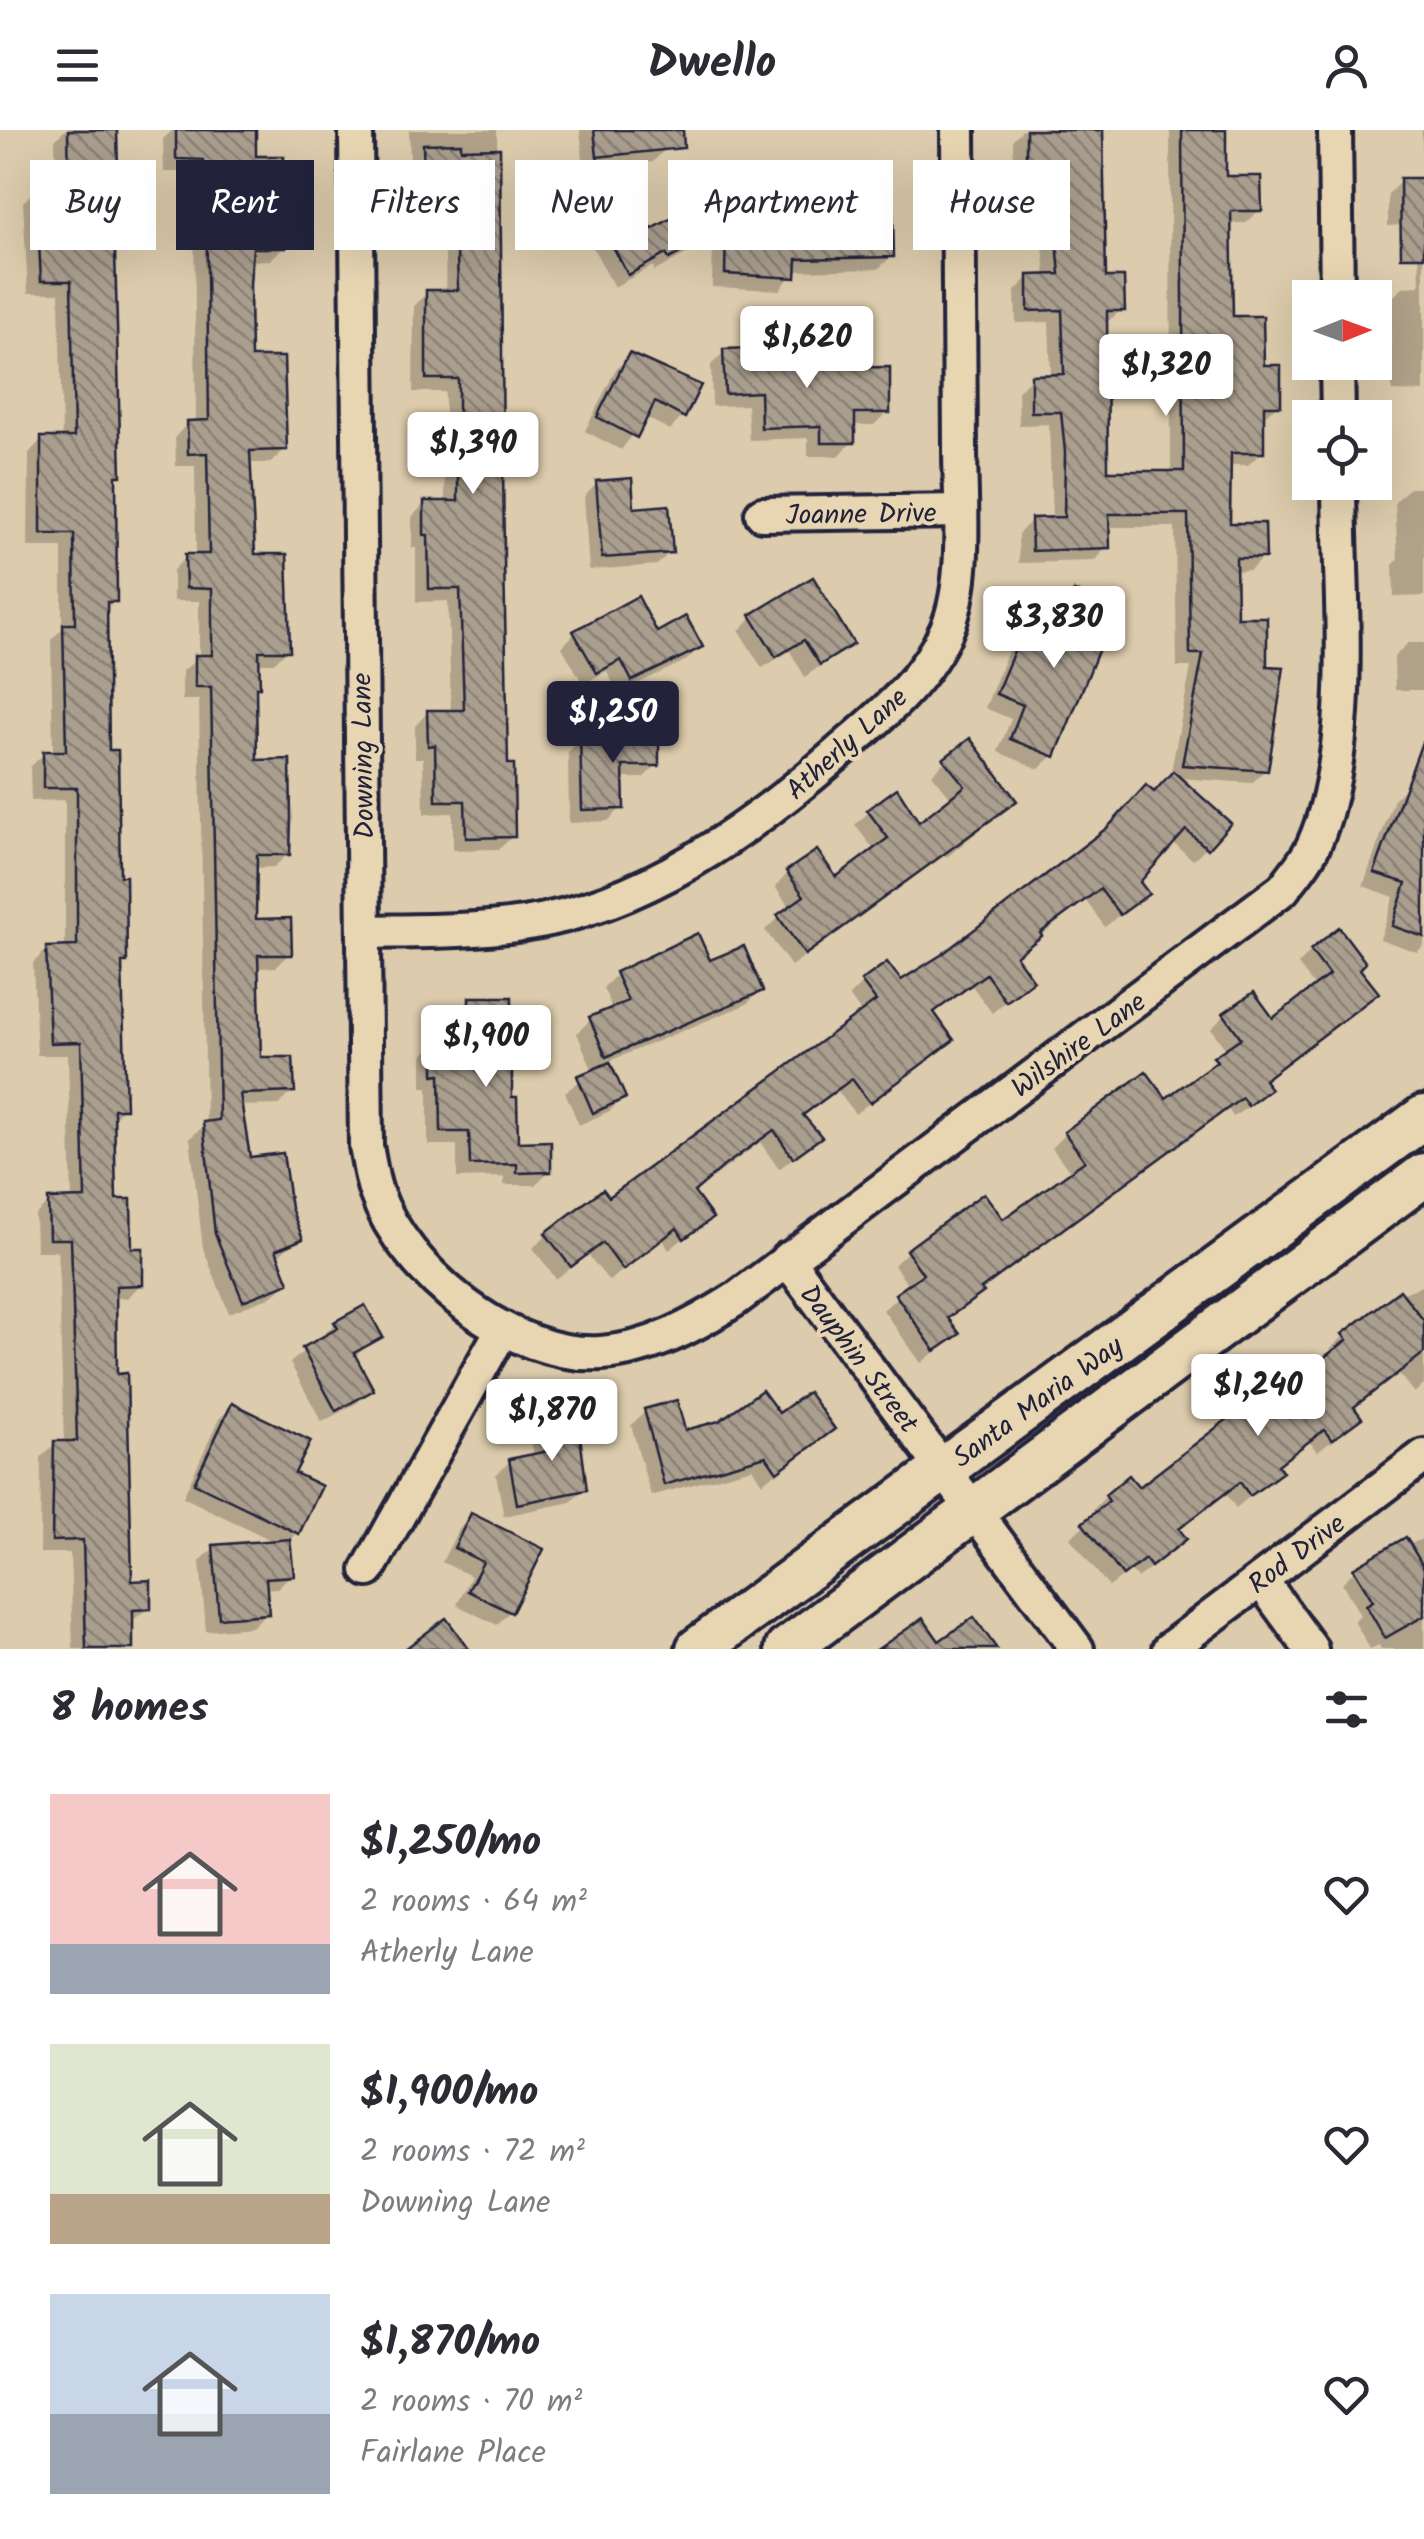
<!DOCTYPE html>
<meta charset="utf-8">
<style>
:root{--surface:#fff;--page:#f7f7f7;--text:#2b2b33;--muted:#7c7c81;--accent:#22223b}
body{margin:0;font-family:Kalam,sans-serif;background:var(--page);color:var(--text);height:100vh;display:flex;flex-direction:column;font-size:38px;white-space:nowrap}
*{box-sizing:border-box;margin:0}
p{font-size:32px;color:var(--muted)}
.icon{flex:none;width:55px;height:55px;fill:none;stroke:currentColor;stroke-width:2;stroke-linecap:round;stroke-linejoin:round}
.map{position:relative;height:1519px;overflow:hidden}
.side{display:flex;flex-direction:column;background:var(--surface);flex:1}
.side>*{flex:none}
.top-card{position:absolute;left:30px;top:30px;width:1365px;height:90px;display:flex;gap:20px}
.needle{width:65px;rotate:89deg}
.controls{position:absolute;left:1292px;top:150px;display:grid;gap:20px}
.controls a{display:grid;place-items:center;width:100px;height:100px;border-radius:0px;background:var(--surface);box-shadow:0 10px 40px #0002;font-size:50px}
.price{position:absolute;translate:-50% -85px;padding:0 22px;border-radius:10px;background:#fff;color:#222;font-size:32px;line-height:65px;filter:drop-shadow(0 2px 5px #0008)}
.price::after{content:'';position:absolute;left:50%;top:60px;width:30px;height:22px;margin-left:-15px;background:inherit;clip-path:polygon(0 0,100% 0,50% 100%)}
.price.on{background:var(--accent);color:#fff}
ul{padding:0;list-style:none}
li{display:flex;align-items:center;gap:30px;height:250px;padding:0 50px}
li span{display:grid;place-items:center;flex:none;width:280px;height:200px;border-radius:0px;color:#555}
li>.icon{margin-inline-start:auto}
span .icon{width:120px;height:120px;fill:#fffc;stroke-width:1}
li b{font-size:42px}
h2{display:flex;justify-content:space-between;align-items:center;height:120px;padding:0 50px;font-size:42px}
.tag{padding:0 35px;border-radius:0px;background:var(--surface);box-shadow:0 10px 40px #0002;font-size:35px;line-height:90px}
.tag.on{background:var(--accent);color:#fff}
header{display:flex;justify-content:space-between;align-items:center;height:130px;padding:0 50px;background:var(--surface);font-size:45px;font-weight:700}
.map>svg:first-child{display:block}
.shadow{fill:#0003}
.building{fill:url(#building-back-hatch);stroke:#22223b;stroke-width:2.5}
.lines{fill:none;stroke-linecap:round;stroke-linejoin:round}
.minor-casing{stroke:#22223b;stroke-width:40}
.major-casing{stroke:#22223b;stroke-width:50}
.minor{stroke:#e8d6b3;stroke-width:32}
.major{stroke:#e8d6b3;stroke-width:42}
.labels{text-anchor:middle;stroke-width:8;stroke-linejoin:round;paint-order:stroke}
.street-label{font-size:28px;fill:#22223b;stroke:#e8d6b3}
</style>
<header><svg class="icon" aria-label="menu" viewBox="0 0 24 24"><path d="M4 6h16M4 12h16M4 18h16"/></svg>Dwello<svg class="icon" aria-label="person" viewBox="0 0 24 24"><circle cx="12" cy="8" r="4"/><path d="M4 21q1-7 8-7t8 7"/></svg></header>
<div class="map">
<svg width="1424" height="1519" viewBox="0 0 1424 1519">
<defs>
<pattern id="building-back-hatch" width="6" height="6" patternUnits="userSpaceOnUse" patternTransform="scale(2.5)"><rect width="6" height="6" fill="#aa9e8e"/><path d="M-1 5l2 2M0 0l6 6M5-1l2 2" fill="none" stroke="#8a8075"/></pattern>
</defs>
<rect width="100%" height="100%" fill="#dccbac"/>
<filter id="ink" filterUnits="userSpaceOnUse"><feTurbulence type="fractalNoise" baseFrequency=".01" numOctaves="2"/><feDisplacementMap in="SourceGraphic" scale="20" xChannelSelector="R" yChannelSelector="G"/><feConvolveMatrix kernelMatrix="1 2 1 2 8 2 1 2 1" color-interpolation-filters="sRGB"/></filter>
<g filter="url(#ink)">
<g class="shadow">
<polygon points="65,0 115,0 117,81 111,87 118,345 114,349 115,471 104,481 107,623 125,831 120,836 123,978 112,990 114,1072 141,1154 127,1168 114,1168 115,1246 130,1453 149,1478 130,1492 131,1519 73,1519 70,1423 40,1423 41,1327 55,1314 64,1313 58,1121 36,1121 35,1085 49,1072 72,1071 68,925 37,925 33,833 47,819 65,819 65,670 31,671 30,637 44,624 53,624 51,510 62,499 62,417 28,417 29,323 42,309 62,309 59,163 28,163 23,72 37,58 56,58 55,10"/>
<polygon points="173,0 253,0 253,28 284,117 270,130 250,131 248,230 284,319 271,333 248,333 253,426 287,520 274,533 256,533 255,632 288,724 274,737 254,738 254,792 289,824 276,837 256,838 259,930 292,961 279,975 239,976 247,1030 288,1078 300,1109 276,1127 286,1152 273,1166 229,1183 203,1118 190,1008 206,994 199,570 182,570 182,541 199,528 199,471 173,471 173,440 186,427 196,427 195,336 176,336 175,307 188,293 196,293 194,79 190,42 164,42 163,9"/>
<polygon points="409,0 497,0 501,429 506,637 513,706 499,719 453,720 453,683 424,684 423,628 415,628 415,596 428,582 451,582 448,471 416,472 416,418 412,418 412,387 425,373 445,373 445,262 413,262 414,176 427,163 446,163 443,61 411,62"/>
<polygon points="580,0 664,0 666,18 653,32 584,39"/>
<polygon points="1022,0 1101,0 1103,149 1122,180 1104,194 1106,344 1171,344 1170,0 1223,0 1224,49 1259,80 1246,93 1229,93 1231,189 1262,237 1278,275 1262,288 1262,322 1248,335 1228,335 1228,396 1263,427 1250,440 1234,441 1235,490 1265,640 1252,653 1178,648 1206,717 1193,730 1172,712 1137,752 1145,763 1105,797 1085,770 1013,828 1030,851 992,883 972,856 932,884 951,910 855,984 837,960 802,987 819,1007 779,1039 760,1012 692,1064 709,1088 669,1120 663,1110 609,1151 588,1125 556,1149 533,1118 547,1105 609,1070 862,884 849,866 862,853 900,854 942,827 1170,647 1191,537 1177,537 1175,397 1106,397 1107,417 1094,431 1019,433 1018,404 1032,390 1052,390 1049,294 1019,295 1018,261 1032,247 1051,247 1049,192 1016,193 1015,161 1029,147 1046,147 1041,92 1014,93 1013,9"/>
<polygon points="1422,0 1424,0 1424,262 1392,261 1390,170 1403,157 1420,156 1418,94 1388,96 1388,64 1401,51 1422,50"/>
<polygon points="818,52 892,126 878,139 794,141 780,160 712,157 713,109 655,141 653,136 614,157 582,97 595,83 651,103 688,97 749,100 750,82 764,68 805,70"/>
<polygon points="724,222 795,240 887,282 874,295 852,295 852,312 839,326 808,326 808,308 749,310 747,275 712,276 711,235"/>
<polygon points="630,226 683,286 670,300 645,287 621,320 585,301 616,239"/>
<polygon points="597,353 631,380 670,422 657,435 589,440 584,367"/>
<polygon points="1409,358 1424,358 1424,466 1394,467 1393,435 1398,430 1395,372"/>
<polygon points="1075,464 1053,626 1039,639 998,622 1011,589 985,578 1016,501 1030,488 1053,497 1061,477"/>
<polygon points="752,487 851,513 805,547 790,521 762,538 739,501"/>
<polygon points="575,503 656,505 700,516 687,530 618,563 607,541 583,554 562,517"/>
<polygon points="1408,513 1424,513 1424,595 1423,560 1395,560 1394,527"/>
<polygon points="582,609 657,635 643,648 621,648 621,678 608,691 569,693 568,622"/>
<polygon points="945,631 1014,671 947,727 943,723 791,836 765,800 790,778 775,757 788,743 835,750 875,721 855,695 869,682 919,696 952,669 932,644"/>
<polygon points="1407,656 1424,662 1424,815 1417,822 1380,809 1394,767 1363,756 1394,669"/>
<polygon points="1311,821 1357,840 1375,863 1262,951 1268,959 1255,972 1233,987 1228,979 980,1161 947,1190 957,1204 921,1233 883,1180 909,1157 894,1135 907,1122 1003,1093 1072,1044 1052,1018 1066,1004 1165,972 1227,921 1211,899 1225,885 1272,892 1316,858 1298,835"/>
<polygon points="708,834 760,860 747,874 607,932 623,967 610,981 579,995 565,962 593,942 577,903 590,890 613,880 603,858 617,844"/>
<polygon points="470,870 509,970 515,1014 549,1041 535,1055 504,1055 504,1047 457,1048 457,1015 428,1015 428,957 422,957 422,926 435,913 456,913 456,883"/>
<polygon points="1424,1155 1424,1255 1414,1263 1398,1243 1352,1279 1359,1288 1346,1301 1317,1322 1310,1312 1276,1337 1280,1341 1236,1378 1226,1364 1177,1400 1184,1409 1171,1422 1137,1448 1131,1441 1109,1457 1070,1408 1096,1385 1093,1380 1106,1366 1138,1360 1243,1292 1333,1223 1330,1219 1344,1206 1396,1166"/>
<polygon points="336,1194 380,1206 353,1228 371,1259 357,1273 322,1292 290,1233"/>
<polygon points="233,1276 292,1344 297,1402 288,1412 291,1445 277,1458 264,1459 266,1483 252,1497 206,1501 200,1431 214,1418 277,1413 183,1367 219,1289"/>
<polygon points="645,1282 683,1303 778,1286 832,1299 762,1353 752,1338 651,1366 631,1295"/>
<polygon points="543,1292 584,1359 571,1372 504,1386 496,1345 510,1331 534,1326 530,1305"/>
<polygon points="472,1386 510,1481 497,1495 457,1475 471,1446 442,1432 458,1400"/>
<polygon points="1424,1408 1424,1519 1381,1519 1379,1515 1370,1519 1354,1491 1360,1485 1342,1453 1355,1440"/>
</g>
<g class="building">
<polygon points="68,0 117,0 119,82 114,83 121,346 116,346 117,472 107,472 109,620 118,620 120,746 126,746 127,832 122,832 126,979 114,979 116,1069 131,1069 132,1118 143,1118 143,1155 116,1156 117,1244 127,1243 132,1451 151,1450 151,1479 133,1480 133,1519 86,1519 83,1410 52,1411 54,1311 77,1311 71,1109 49,1109 48,1069 85,1068 81,912 50,913 46,817 77,816 77,658 43,658 43,621 66,621 63,494 75,494 74,404 41,404 41,307 74,307 71,151 41,151 36,56 69,55"/>
<polygon points="176,0 256,0 256,26 284,26 286,118 253,118 250,154 251,227 284,227 287,320 250,321 255,424 287,424 289,483 290,521 259,521 260,557 256,557 257,630 290,629 291,688 290,725 257,725 256,789 291,788 292,825 258,825 261,927 293,927 295,962 240,964 250,1027 283,1023 291,1078 303,1109 276,1120 289,1153 243,1171 215,1104 203,992 219,990 211,557 195,557 195,525 212,525 212,459 186,458 185,424 209,424 207,323 188,324 187,291 209,290 206,64 203,30 176,29"/>
<polygon points="594,0 683,0 684,18 597,27"/>
<polygon points="1026,0 1103,0 1106,147 1124,147 1125,181 1107,181 1108,341 1184,341 1182,0 1226,0 1226,46 1261,46 1262,81 1231,81 1233,186 1263,186 1264,235 1281,235 1281,276 1264,276 1264,323 1231,323 1230,393 1265,393 1266,428 1236,428 1237,487 1267,487 1267,536 1284,537 1268,641 1182,635 1203,524 1190,524 1188,384 1109,384 1110,418 1032,421 1031,388 1064,387 1065,322 1061,282 1031,282 1031,245 1064,244 1062,180 1028,181 1028,145 1060,144 1054,80 1026,80"/>
<polygon points="461,13 461,19 500,18 504,429 508,634 514,634 515,707 466,708 465,671 436,671 435,615 428,616 427,580 464,580 460,459 429,459 428,405 424,405 424,371 458,371 458,249 426,249 426,160 458,160 455,49 424,50 423,14"/>
<polygon points="1400,48 1424,48 1424,127 1401,127"/>
<polygon points="853,49 854,84 893,83 894,127 797,129 796,148 725,144 726,98 669,129 666,124 628,145 594,81 631,61 652,99 683,82 689,94 762,98 763,66 818,68 817,50"/>
<polygon points="797,217 798,238 890,237 890,283 855,283 855,313 821,313 821,296 761,298 760,262 725,264 723,219"/>
<polygon points="629,223 701,255 685,288 655,272 637,308 597,287"/>
<polygon points="632,348 634,378 669,375 673,423 602,428 596,351"/>
<polygon points="813,447 854,514 820,535 804,510 776,527 750,485"/>
<polygon points="1074,461 1116,477 1055,627 1010,609 1023,575 996,564 1029,485 1059,497"/>
<polygon points="638,466 657,502 686,486 703,517 632,551 621,530 597,543 573,501"/>
<polygon points="659,601 659,636 623,636 624,679 582,680 580,606"/>
<polygon points="970,608 1017,671 805,825 777,785 804,766 786,741 817,720 836,747 888,708 867,680 897,658 919,692 965,656 943,629"/>
<polygon points="1422,612 1424,613 1424,807 1392,796 1406,753 1374,743"/>
<polygon points="1173,641 1231,693 1208,719 1186,700 1140,752 1149,764 1120,785 1100,759 1040,803 1042,806 1016,826 1034,851 1006,872 986,844 934,882 954,910 870,973 852,949 803,985 822,1007 793,1028 774,1000 724,1036 694,1062 713,1088 684,1109 677,1098 623,1140 603,1113 571,1137 545,1103 603,1059 609,1067 876,871 861,851 887,832 901,850 941,825 1108,697 1146,655 1154,662"/>
<polygon points="1339,797 1366,833 1360,839 1379,863 1264,950 1271,959 1248,976 1242,968 981,1159 984,1162 948,1188 960,1204 935,1221 895,1164 923,1144 906,1120 984,1063 1003,1089 1085,1031 1064,1002 1146,941 1166,968 1217,931 1213,927 1241,908 1223,883 1254,862 1273,888 1329,845 1310,820"/>
<polygon points="698,803 710,830 744,816 763,861 606,927 589,887 628,871 615,842"/>
<polygon points="469,867 512,867 512,967 517,967 518,1012 551,1011 551,1042 517,1043 517,1034 470,1035 469,1002 441,1002 440,944 434,945 434,910 469,910"/>
<polygon points="610,932 626,968 593,983 577,946"/>
<polygon points="1400,1160 1424,1191 1424,1223 1354,1277 1362,1288 1332,1310 1324,1300 1278,1335 1283,1342 1250,1366 1240,1352 1179,1399 1187,1409 1151,1437 1145,1429 1123,1446 1082,1393 1109,1371 1105,1365 1129,1345 1139,1357 1238,1281 1243,1288 1347,1210 1342,1204"/>
<polygon points="365,1175 383,1207 354,1223 374,1260 336,1281 302,1218 338,1198 334,1192"/>
<polygon points="762,1260 779,1283 808,1262 835,1299 777,1342 766,1326 664,1355 644,1279 677,1270 685,1300 719,1291"/>
<polygon points="232,1273 311,1311 295,1343 322,1356 299,1404 194,1353"/>
<polygon points="577,1283 587,1360 517,1374 509,1329 548,1321 542,1289"/>
<polygon points="471,1383 544,1419 512,1483 468,1461 483,1432 454,1418"/>
<polygon points="1406,1407 1424,1438 1424,1486 1385,1508 1366,1475 1373,1471 1353,1438"/>
<polygon points="290,1409 294,1446 266,1448 269,1484 219,1488 213,1415"/>
<polygon points="974,1487 997,1519 878,1519 923,1488 939,1511"/>
<polygon points="446,1488 469,1519 405,1519"/>
</g>
<g class="lines">
<defs>
<g id="minor">
<path d="M 356,0 L 366,1016 C 369,1031 371,1048 376,1062 C 405,1144 513,1229 601,1223 C 650,1220 695,1195 736,1169 L 1283,759 C 1294,745 1307,730 1314,714 C 1357,617 1339,459 1339,352"/>
<polyline points="1335,0 1337,168"/>
<polyline points="1337,232 1338,288"/>
<polyline points="762,384 961,381"/>
<path d="M 364,802 C 416,801 470,802 523,794 C 643,776 748,701 838,623 C 880,587 925,551 947,499 C 968,451 960,370 960,318 C 959,212 959,106 958,0"/>
<polyline points="787,1129 1077,1519"/>
<polyline points="368,1440 502,1200"/>
<polyline points="1261,1450 1311,1519"/>
<polyline points="1169,1519 1424,1326"/>
</g>
<g id="major">
<polyline points="698,1519 1424,987"/>
<polyline points="787,1519 1424,1045"/>
</g>
</defs>
<use href="#minor" class="minor-casing"/>
<use href="#major" class="major-casing"/>
<use href="#minor" class="minor"/>
<use href="#major" class="major"/>
</g>
</g>
<g class="labels">
<g class="street-label">
<text transform="translate(861 383) rotate(-1)" y="10">Joanne Drive</text>
<text transform="translate(846 613) rotate(-42)" y="10">Atherly Lane</text>
<text transform="translate(362 626) rotate(-91)" y="10">Downing Lane</text>
<text transform="translate(1078 914) rotate(-36)" y="10">Wilshire Lane</text>
<text transform="translate(860 1228) rotate(53)" y="10">Dauphin Street</text>
<text transform="translate(1037 1271) rotate(-36)" y="10">Santa Maria Way</text>
<text transform="translate(1296 1423) rotate(-37)" y="10">Rod Drive</text>
</g>
</g>
</svg>
<div class="controls">
<a><svg class="needle" viewBox="-14 -14 28 28"><path d="M0-13l5 13h-10z" fill="#e53935"/><path d="M0 13l5-13h-10z" fill="#7c7c81"/></svg></a>
<a><svg class="icon" aria-label="locate" viewBox="0 0 24 24"><circle cx="12" cy="12" r="6"/><path d="M12 2v4M12 18v4M2 12h4M18 12h4"/></svg></a>
</div>
<b class="price" style="left:807px;top:261px">$1,620</b>
<b class="price" style="left:1166px;top:289px">$1,320</b>
<b class="price" style="left:473px;top:367px">$1,390</b>
<b class="price" style="left:1054px;top:541px">$3,830</b>
<b class="price on" style="left:613px;top:636px">$1,250</b>
<b class="price" style="left:486px;top:960px">$1,900</b>
<b class="price" style="left:1258px;top:1309px">$1,240</b>
<b class="price" style="left:552px;top:1334px">$1,870</b>
<div class="top-card">
<a class="tag">Buy</a>
<a class="tag on">Rent</a>
<a class="tag">Filters</a>
<a class="tag">New</a>
<a class="tag">Apartment</a>
<a class="tag">House</a>
</div>
</div>
<section class="side">
<h2>8 homes<svg class="icon" aria-label="filters" viewBox="0 0 24 24"><path d="M4 7h16M4 17h16"/><circle cx="9" cy="7" r="2"/><circle cx="15" cy="17" r="2"/></svg></h2>
<ul>
<li><span style="background:linear-gradient(#f6c9c9 75%,#9aa5b1 0)"><svg class="icon" aria-label="home" viewBox="0 0 24 24"><path d="M3 11l9-7 9 7M6 9v11h12V9"/></svg></span><div><b>$1,250/mo</b><p>2 rooms · 64 m²</p><p>Atherly Lane</p></div><svg class="icon" aria-label="heart" viewBox="0 0 24 24"><path d="M12 20l-8-8c-3-5 5-10 8-4 3-6 11-1 8 4z"/></svg></li>
<li><span style="background:linear-gradient(#dfe7d0 75%,#b9a48a 0)"><svg class="icon" aria-label="home" viewBox="0 0 24 24"><path d="M3 11l9-7 9 7M6 9v11h12V9"/></svg></span><div><b>$1,900/mo</b><p>2 rooms · 72 m²</p><p>Downing Lane</p></div><svg class="icon" aria-label="heart" viewBox="0 0 24 24"><path d="M12 20l-8-8c-3-5 5-10 8-4 3-6 11-1 8 4z"/></svg></li>
<li><span style="background:linear-gradient(#c9d6e8 60%,#9aa5b1 0)"><svg class="icon" aria-label="home" viewBox="0 0 24 24"><path d="M3 11l9-7 9 7M6 9v11h12V9"/></svg></span><div><b>$1,870/mo</b><p>2 rooms · 70 m²</p><p>Fairlane Place</p></div><svg class="icon" aria-label="heart" viewBox="0 0 24 24"><path d="M12 20l-8-8c-3-5 5-10 8-4 3-6 11-1 8 4z"/></svg></li>
</ul>
</section>
